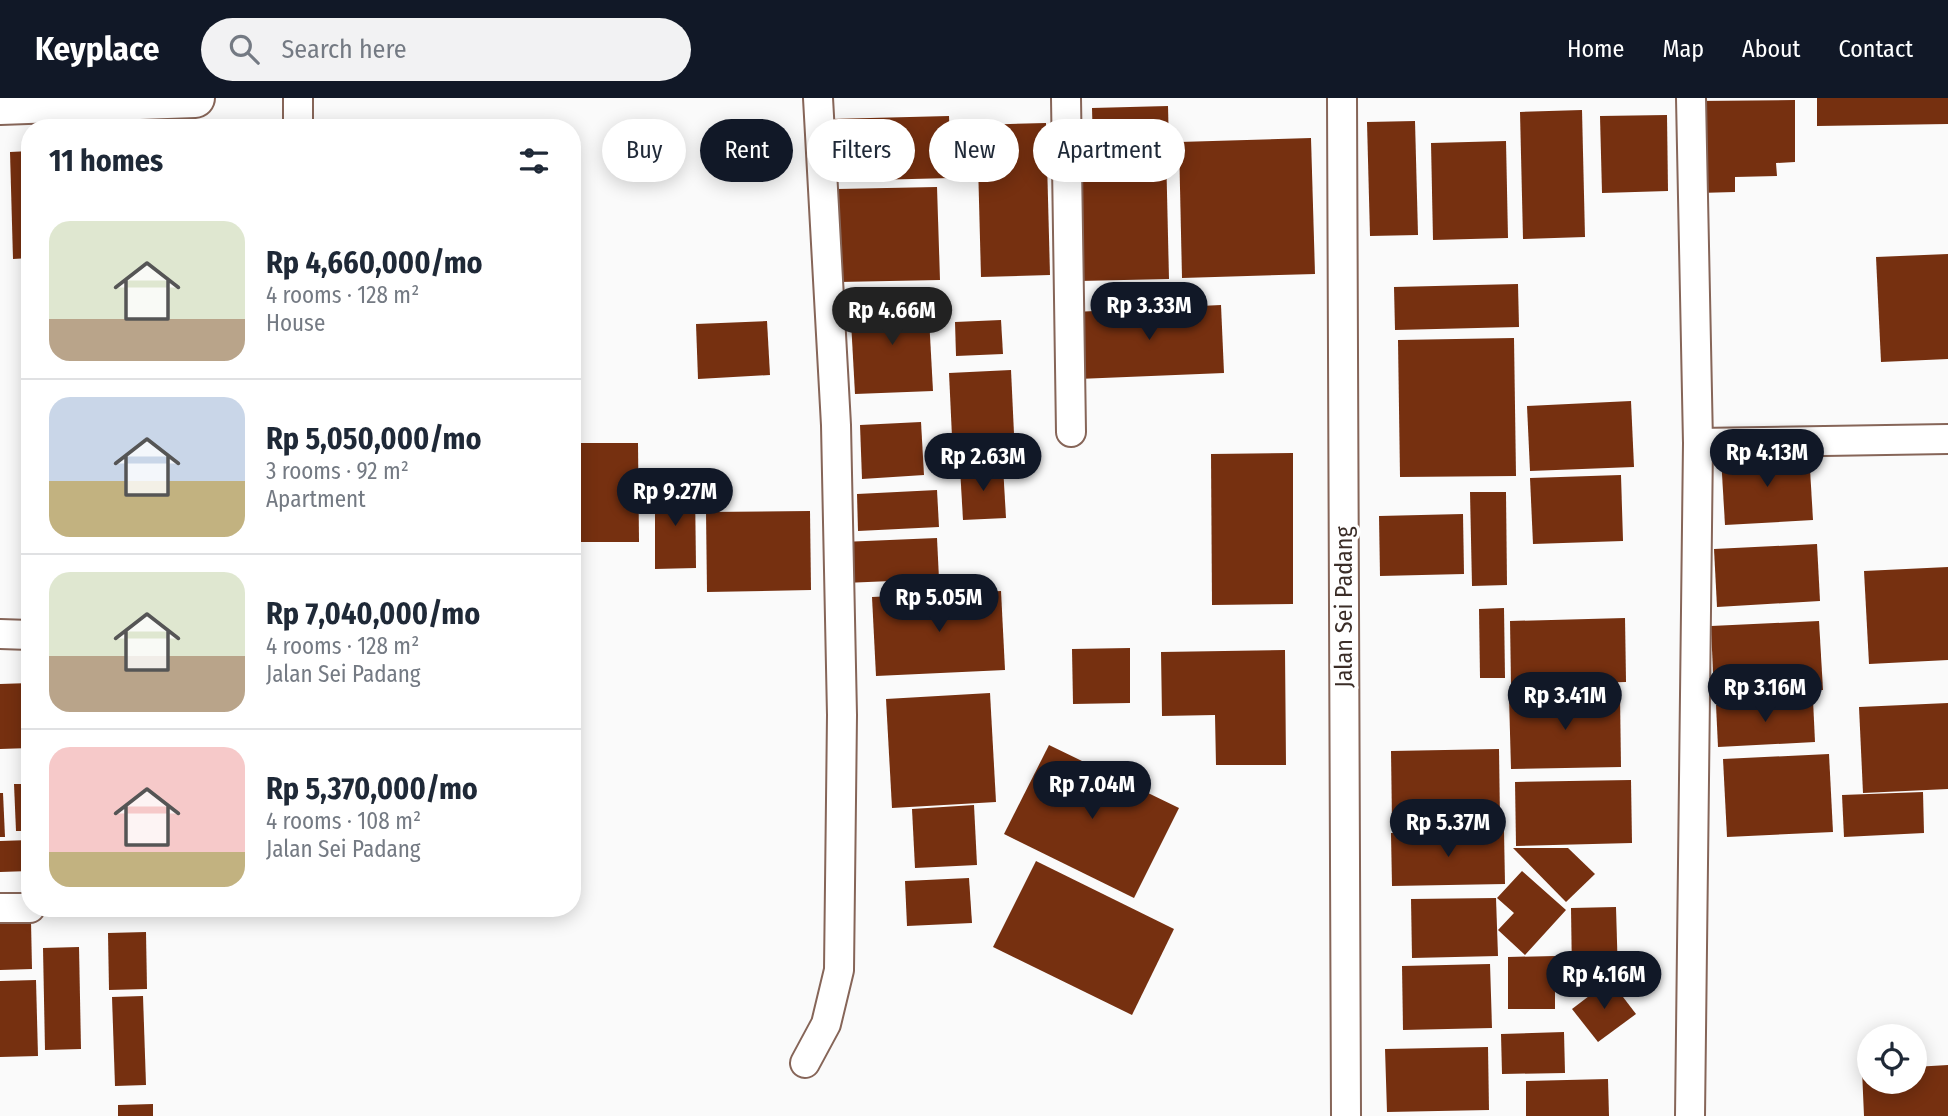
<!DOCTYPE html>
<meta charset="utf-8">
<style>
:root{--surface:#fff;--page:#f2f2f3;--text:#1f2937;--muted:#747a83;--line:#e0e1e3;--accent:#111827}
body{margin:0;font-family:"Fira Sans Condensed",sans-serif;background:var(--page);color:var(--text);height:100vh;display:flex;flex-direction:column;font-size:26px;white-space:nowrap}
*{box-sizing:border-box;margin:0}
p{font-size:23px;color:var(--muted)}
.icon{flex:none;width:38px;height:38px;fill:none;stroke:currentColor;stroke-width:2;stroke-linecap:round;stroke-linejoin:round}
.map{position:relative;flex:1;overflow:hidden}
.panel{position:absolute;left:21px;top:21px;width:560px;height:798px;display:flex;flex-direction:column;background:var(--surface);border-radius:28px;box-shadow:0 4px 18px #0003}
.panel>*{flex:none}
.hud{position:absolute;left:602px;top:21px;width:665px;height:63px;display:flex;gap:14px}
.tools{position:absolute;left:1857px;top:926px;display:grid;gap:14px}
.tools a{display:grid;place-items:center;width:70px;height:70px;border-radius:50%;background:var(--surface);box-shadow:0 4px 18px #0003;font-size:35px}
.price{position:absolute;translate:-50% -60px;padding:0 16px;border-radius:24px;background:var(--accent);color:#fff;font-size:23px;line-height:46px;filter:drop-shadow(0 2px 4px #0008)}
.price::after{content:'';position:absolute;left:50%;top:42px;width:21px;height:16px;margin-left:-10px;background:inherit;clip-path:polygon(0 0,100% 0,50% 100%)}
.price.on{background:#222;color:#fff}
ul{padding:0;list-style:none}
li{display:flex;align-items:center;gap:21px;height:175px;padding:0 28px}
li+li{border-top:2px solid var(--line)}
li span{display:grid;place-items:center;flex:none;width:196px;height:140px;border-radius:21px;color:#555}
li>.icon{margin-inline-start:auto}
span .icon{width:84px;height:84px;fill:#fffc;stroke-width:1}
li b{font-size:30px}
h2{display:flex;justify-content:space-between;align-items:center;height:84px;padding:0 28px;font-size:30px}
.pill{padding:0 24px;border-radius:32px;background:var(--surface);box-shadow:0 4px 18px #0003;font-size:24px;line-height:63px}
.pill.on{background:var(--accent);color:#fff}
header{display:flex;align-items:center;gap:42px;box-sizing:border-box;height:98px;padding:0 35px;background:var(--accent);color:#fff}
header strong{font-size:33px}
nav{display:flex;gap:38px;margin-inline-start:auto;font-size:24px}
.search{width:490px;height:63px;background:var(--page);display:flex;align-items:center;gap:18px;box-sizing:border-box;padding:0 24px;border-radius:38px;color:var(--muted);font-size:26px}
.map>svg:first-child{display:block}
.building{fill:#763010}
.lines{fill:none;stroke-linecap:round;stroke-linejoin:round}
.street-casing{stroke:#866558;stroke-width:32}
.primary-casing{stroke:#866558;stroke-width:42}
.street{stroke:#fff;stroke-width:28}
.primary{stroke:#fff;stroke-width:38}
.labels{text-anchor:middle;stroke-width:7;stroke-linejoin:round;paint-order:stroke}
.street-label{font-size:24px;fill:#3b2d27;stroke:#fff}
</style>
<header>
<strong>Keyplace</strong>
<div class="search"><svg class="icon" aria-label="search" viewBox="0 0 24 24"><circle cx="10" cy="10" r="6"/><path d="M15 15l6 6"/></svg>Search here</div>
<nav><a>Home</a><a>Map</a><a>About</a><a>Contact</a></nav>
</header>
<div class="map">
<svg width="1948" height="1018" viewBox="0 0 1948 1018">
<rect width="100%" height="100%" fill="#fafafa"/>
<g class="building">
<polygon points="1817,0 1948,0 1948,26 1817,28"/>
<polygon points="1795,2 1795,64 1776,65 1777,78 1735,79 1735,94 1698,95 1697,3"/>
<polygon points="1168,8 1169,49 1093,50 1092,10"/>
<polygon points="1582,12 1585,139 1523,141 1520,14"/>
<polygon points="1667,17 1668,93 1602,95 1600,18"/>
<polygon points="949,18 951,80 833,83 831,21"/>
<polygon points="1415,23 1418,137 1370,138 1367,24"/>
<polygon points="1046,25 1050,177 981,179 977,27"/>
<polygon points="1311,40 1315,176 1182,180 1179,44"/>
<polygon points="1506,43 1508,140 1433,142 1431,45"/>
<polygon points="1166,52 1169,181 1079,183 1076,55"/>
<polygon points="30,53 30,160 13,161 10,54"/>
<polygon points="937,89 940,182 839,184 837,91"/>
<polygon points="1948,156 1948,261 1881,264 1876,159"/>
<polygon points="1518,186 1519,229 1395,232 1394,189"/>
<polygon points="928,201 933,293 855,296 850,205"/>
<polygon points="1221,207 1224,275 1078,281 1074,214"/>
<polygon points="1001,222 1003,256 956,258 955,224"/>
<polygon points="767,223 770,277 698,281 696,226"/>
<polygon points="1514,240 1516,378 1400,379 1398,242"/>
<polygon points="1011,272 1015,357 953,360 949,275"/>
<polygon points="1631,303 1634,369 1530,373 1527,308"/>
<polygon points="921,324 924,377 862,381 860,327"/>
<polygon points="572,345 638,345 639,444 572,444"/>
<polygon points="1809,354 1813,422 1725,427 1721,359"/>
<polygon points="1293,355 1293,506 1212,507 1211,356"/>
<polygon points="1003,368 1006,420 963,422 960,370"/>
<polygon points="1621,377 1623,443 1533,446 1530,380"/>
<polygon points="655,390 695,390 696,470 655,471"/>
<polygon points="937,392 939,429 858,433 857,396"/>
<polygon points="1470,394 1506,394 1507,487 1472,488"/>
<polygon points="810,413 811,492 707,494 706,414"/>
<polygon points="1463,416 1464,476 1380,478 1379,418"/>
<polygon points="937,440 939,481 844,485 842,444"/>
<polygon points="1817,446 1820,503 1717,509 1714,451"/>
<polygon points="1948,469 1948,562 1869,566 1864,473"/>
<polygon points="1001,493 1005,572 876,578 872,499"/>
<polygon points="1504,510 1505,580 1480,580 1479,511"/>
<polygon points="1625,520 1626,584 1511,587 1510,523"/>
<polygon points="1819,523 1823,592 1714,598 1711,528"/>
<polygon points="1130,550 1130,605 1073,606 1072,551"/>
<polygon points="1285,552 1286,667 1216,667 1215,617 1162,618 1161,554"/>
<polygon points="30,585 30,650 0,651 0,586"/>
<polygon points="990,595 996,704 892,710 886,601"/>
<polygon points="1620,597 1621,669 1511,671 1509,599"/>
<polygon points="1813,602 1815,644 1718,649 1716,607"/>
<polygon points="1948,605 1948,691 1863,695 1859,609"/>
<polygon points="1049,647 1179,710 1134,800 1004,736"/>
<polygon points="1499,651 1500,723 1392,725 1391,653"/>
<polygon points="1829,656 1833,734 1727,739 1723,661"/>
<polygon points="1631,682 1632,745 1516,748 1515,684"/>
<polygon points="14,686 30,686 30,733 16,733"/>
<polygon points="1923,694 1924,735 1844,739 1842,697"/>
<polygon points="0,695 3,695 5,739 0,739"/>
<polygon points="974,707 977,767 915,770 912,711"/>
<polygon points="1504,733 1505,786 1392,788 1391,735"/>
<polygon points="30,742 30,773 0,774 0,743"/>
<polygon points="1513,750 1568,750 1595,776 1566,804"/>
<polygon points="1036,763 1174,831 1132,917 993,849"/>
<polygon points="1522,773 1566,812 1525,857 1498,832 1514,815 1497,800"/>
<polygon points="969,780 972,825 907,828 905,783"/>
<polygon points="1496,800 1498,858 1412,860 1411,801"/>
<polygon points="1616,809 1618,878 1572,878 1571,810"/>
<polygon points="0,823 31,823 32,871 0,872"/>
<polygon points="146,834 147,891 109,892 108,835"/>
<polygon points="79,849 81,951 45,952 43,850"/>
<polygon points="1555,858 1555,911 1508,911 1508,859"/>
<polygon points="1490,866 1492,930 1403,932 1402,868"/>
<polygon points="36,882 38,958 0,959 0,883"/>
<polygon points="1610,882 1636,916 1598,944 1572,911"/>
<polygon points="143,898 146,987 115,988 112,899"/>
<polygon points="1564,934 1565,975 1502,976 1501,936"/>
<polygon points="1488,949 1489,1012 1387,1014 1385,951"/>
<polygon points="1948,967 1948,1018 1864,1018 1862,972 1869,971 1869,984 1914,984 1914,969"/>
<polygon points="1608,981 1609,1018 1526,1018 1526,983"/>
<polygon points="153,1006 153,1018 118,1018 118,1007"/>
</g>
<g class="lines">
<defs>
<g id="street">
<polyline points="1066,0 1071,334"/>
<polyline points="1342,0 1346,1018"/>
<polyline points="298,30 298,0"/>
<polyline points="1698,345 1948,341"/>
<polyline points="0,536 30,537"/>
<polyline points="0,810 30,810"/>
<polyline points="805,965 826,926 839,872 842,617 836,327 818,0"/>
<polyline points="1690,1018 1698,345 1691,0"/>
</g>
<polyline id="primary" points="0,7 195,0"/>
</defs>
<use href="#street" class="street-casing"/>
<use href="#primary" class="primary-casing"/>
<use href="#street" class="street"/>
<use href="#primary" class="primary"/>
</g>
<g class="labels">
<g class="street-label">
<text transform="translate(1344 509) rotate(-90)" y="8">Jalan Sei Padang</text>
</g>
</g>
</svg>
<div class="tools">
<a><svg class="icon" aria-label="locate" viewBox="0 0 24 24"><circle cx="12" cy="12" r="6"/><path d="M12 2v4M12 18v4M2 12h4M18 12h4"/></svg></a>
</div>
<b class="price" style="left:1149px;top:244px">Rp 3.33M</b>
<b class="price on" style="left:892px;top:249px">Rp 4.66M</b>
<b class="price" style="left:1767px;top:391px">Rp 4.13M</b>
<b class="price" style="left:983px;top:395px">Rp 2.63M</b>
<b class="price" style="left:675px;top:430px">Rp 9.27M</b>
<b class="price" style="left:939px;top:536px">Rp 5.05M</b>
<b class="price" style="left:1765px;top:626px">Rp 3.16M</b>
<b class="price" style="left:1565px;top:634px">Rp 3.41M</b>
<b class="price" style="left:1092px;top:723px">Rp 7.04M</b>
<b class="price" style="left:1448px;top:761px">Rp 5.37M</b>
<b class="price" style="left:1604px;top:913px">Rp 4.16M</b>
<div class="hud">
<a class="pill">Buy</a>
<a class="pill on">Rent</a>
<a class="pill">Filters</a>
<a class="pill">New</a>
<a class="pill">Apartment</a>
</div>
<section class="panel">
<h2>11 homes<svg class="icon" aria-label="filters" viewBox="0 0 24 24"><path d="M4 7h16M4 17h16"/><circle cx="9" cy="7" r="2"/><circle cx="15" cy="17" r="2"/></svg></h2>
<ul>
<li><span style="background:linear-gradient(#dfe7d0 70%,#b9a48a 0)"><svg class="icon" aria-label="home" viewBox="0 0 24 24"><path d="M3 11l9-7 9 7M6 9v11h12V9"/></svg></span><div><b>Rp 4,660,000/mo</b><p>4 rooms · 128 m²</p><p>House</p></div></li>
<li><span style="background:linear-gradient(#c9d6e8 60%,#c2b280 0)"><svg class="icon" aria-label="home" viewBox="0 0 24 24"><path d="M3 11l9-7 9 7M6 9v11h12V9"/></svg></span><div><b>Rp 5,050,000/mo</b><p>3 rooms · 92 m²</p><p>Apartment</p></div></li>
<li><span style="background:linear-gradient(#dfe7d0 60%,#b9a48a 0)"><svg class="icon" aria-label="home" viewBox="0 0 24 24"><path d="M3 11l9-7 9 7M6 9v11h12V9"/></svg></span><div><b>Rp 7,040,000/mo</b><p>4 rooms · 128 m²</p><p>Jalan Sei Padang</p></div></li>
<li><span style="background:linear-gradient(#f6c9c9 75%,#c2b280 0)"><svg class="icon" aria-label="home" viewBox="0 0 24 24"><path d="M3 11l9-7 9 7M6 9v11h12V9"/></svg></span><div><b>Rp 5,370,000/mo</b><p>4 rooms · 108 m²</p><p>Jalan Sei Padang</p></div></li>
</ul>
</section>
</div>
